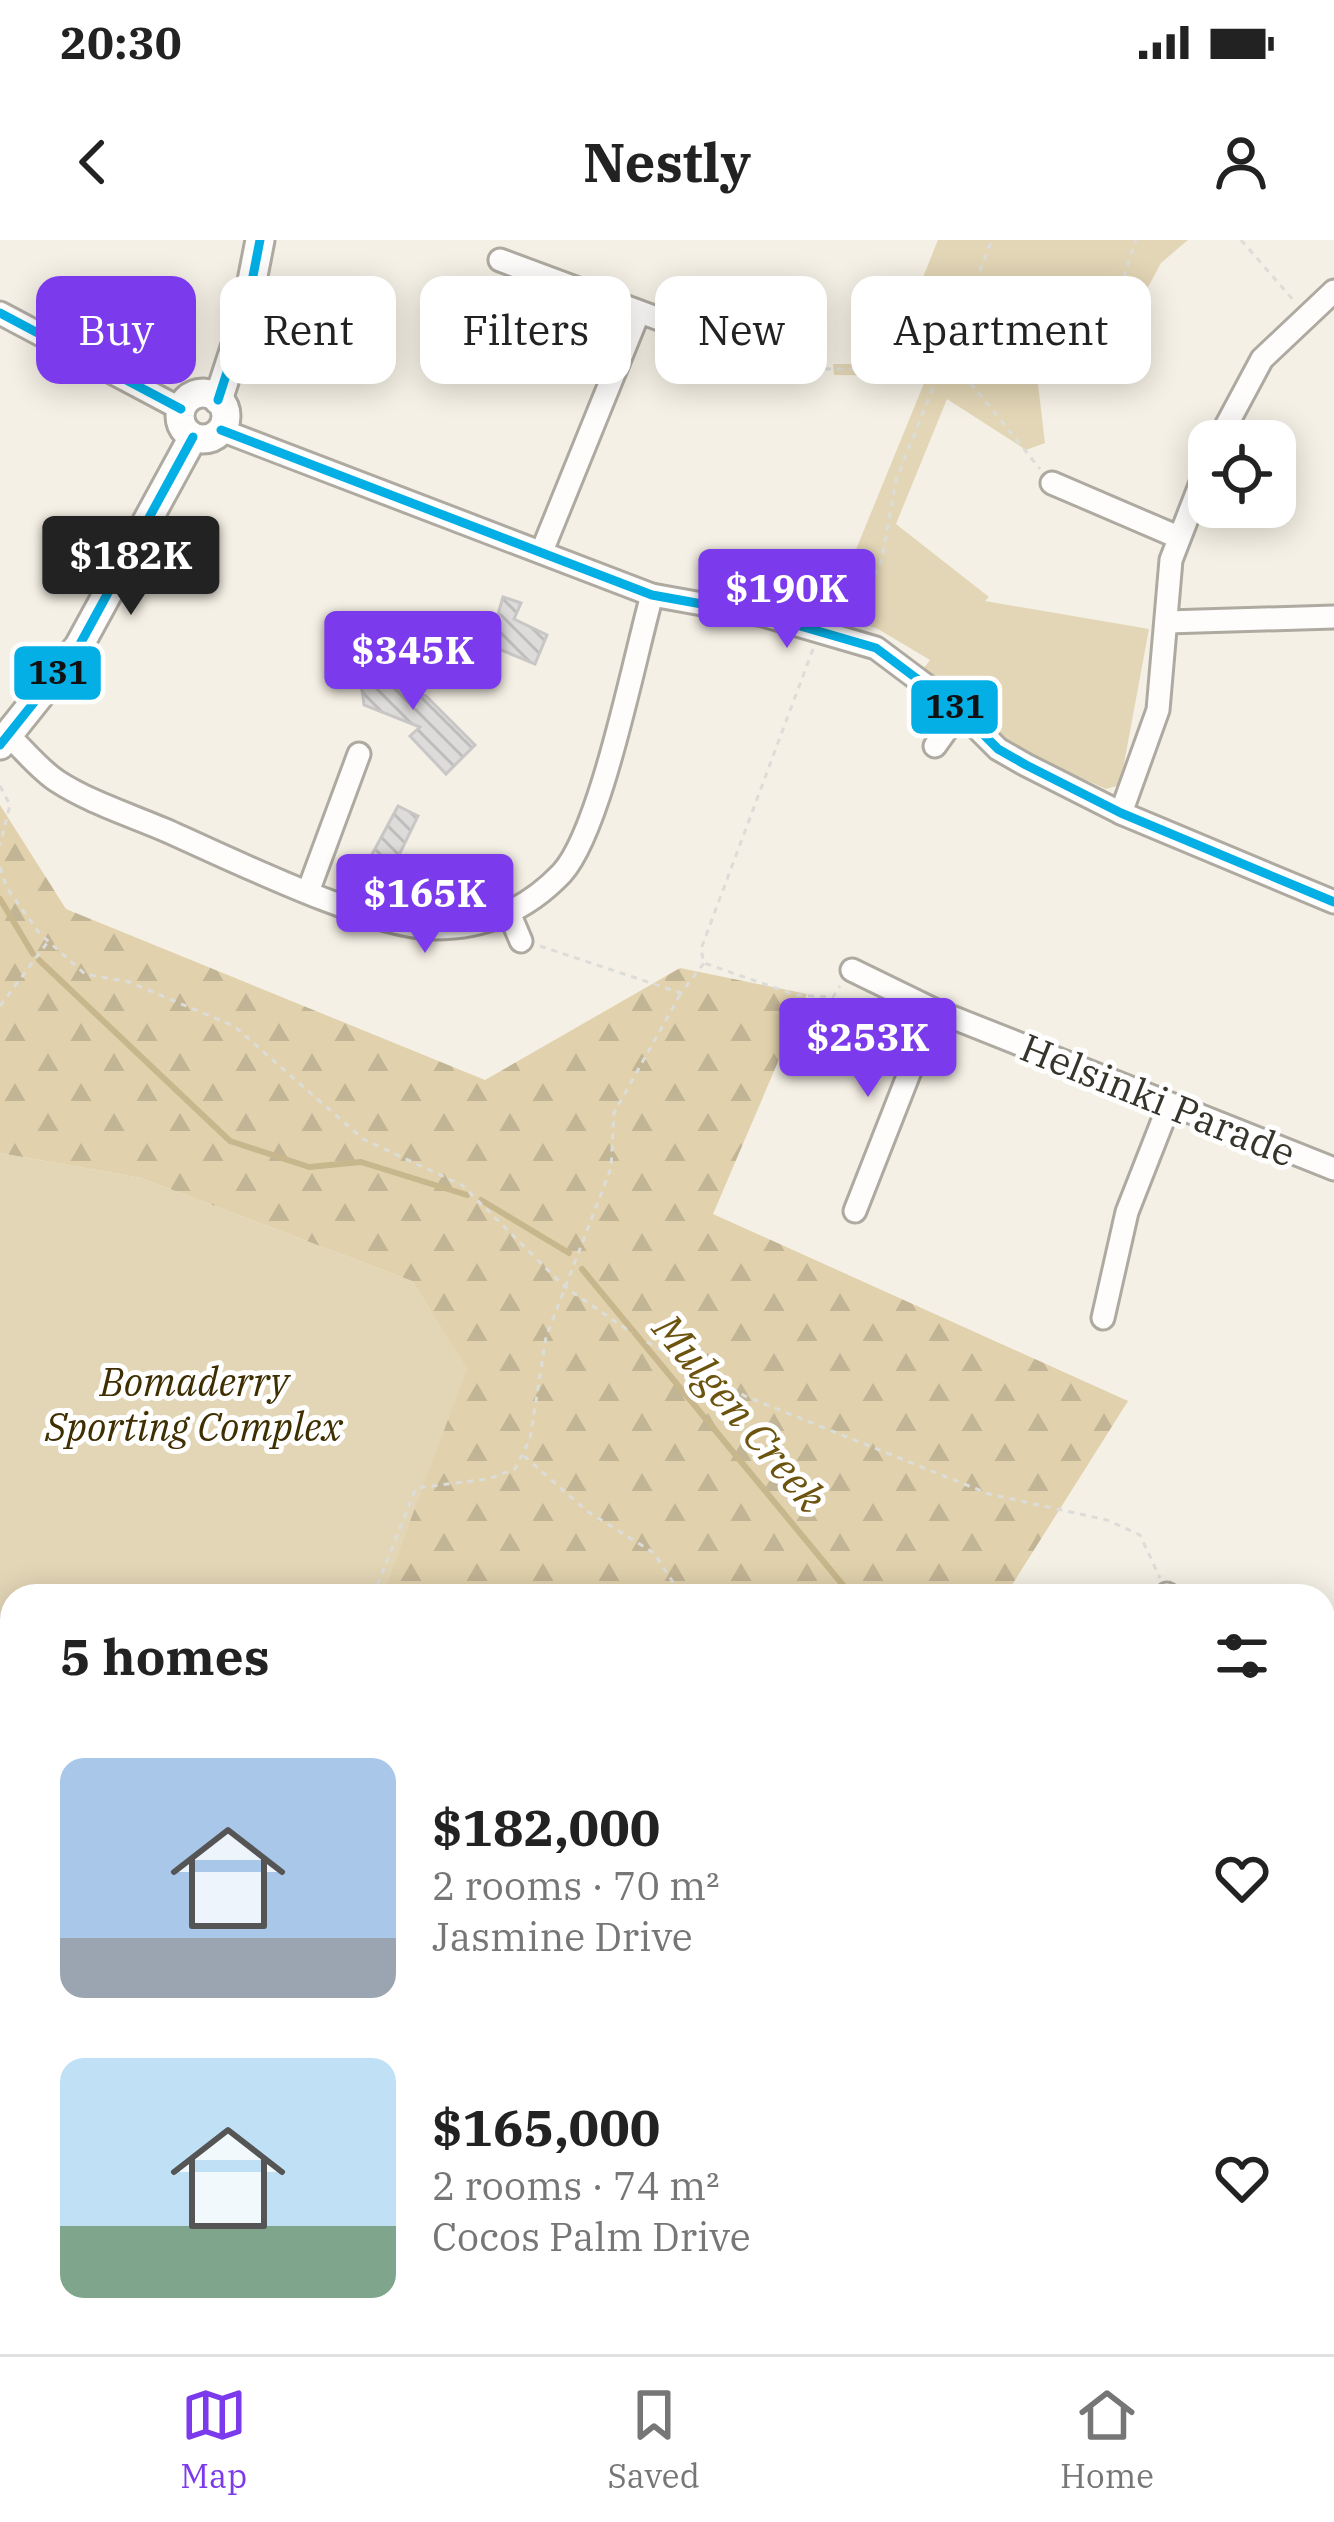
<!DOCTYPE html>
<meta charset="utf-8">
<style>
:root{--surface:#fff;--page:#f2f2f2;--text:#222;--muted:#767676;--line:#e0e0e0;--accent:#7c3aed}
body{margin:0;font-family:"IBM Plex Serif",serif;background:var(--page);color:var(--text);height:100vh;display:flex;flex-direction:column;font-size:45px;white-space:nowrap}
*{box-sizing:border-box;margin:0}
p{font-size:39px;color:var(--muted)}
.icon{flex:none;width:66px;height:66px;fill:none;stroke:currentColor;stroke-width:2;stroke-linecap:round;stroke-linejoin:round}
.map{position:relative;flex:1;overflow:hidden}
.side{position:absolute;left:0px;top:1344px;width:1335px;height:771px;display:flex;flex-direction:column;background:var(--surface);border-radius:36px 36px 0 0;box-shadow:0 6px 30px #0003}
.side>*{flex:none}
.hud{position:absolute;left:36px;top:36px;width:1263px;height:108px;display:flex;gap:24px}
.tools{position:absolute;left:1188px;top:180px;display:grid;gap:24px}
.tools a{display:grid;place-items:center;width:108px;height:108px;border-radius:24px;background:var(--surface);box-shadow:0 6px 30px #0003;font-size:60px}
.price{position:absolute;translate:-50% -102px;padding:0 27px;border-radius:12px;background:var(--accent);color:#fff;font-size:39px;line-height:78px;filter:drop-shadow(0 3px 6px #0008)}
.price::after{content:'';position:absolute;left:50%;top:72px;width:36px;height:27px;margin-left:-18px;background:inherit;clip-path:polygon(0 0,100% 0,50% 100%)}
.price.current{background:#222;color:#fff}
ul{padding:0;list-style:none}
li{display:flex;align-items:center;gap:36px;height:300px;padding:0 60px}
li span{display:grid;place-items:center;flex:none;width:336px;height:240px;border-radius:24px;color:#555}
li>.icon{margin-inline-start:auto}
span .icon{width:144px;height:144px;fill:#fffc;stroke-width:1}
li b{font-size:51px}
h2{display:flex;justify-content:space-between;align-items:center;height:144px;padding:0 60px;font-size:51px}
.tag{padding:0 42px;border-radius:24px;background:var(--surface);box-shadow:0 6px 30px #0003;font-size:42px;line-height:108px}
.tag.current{background:var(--accent);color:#fff}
.status{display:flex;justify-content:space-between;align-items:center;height:84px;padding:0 60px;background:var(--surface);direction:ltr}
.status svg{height:33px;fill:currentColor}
header{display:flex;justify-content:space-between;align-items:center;height:156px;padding:0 60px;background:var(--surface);font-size:54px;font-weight:700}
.tabs{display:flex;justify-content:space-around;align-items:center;height:168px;border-top:3px solid var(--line);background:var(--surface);font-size:33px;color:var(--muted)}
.tabs a{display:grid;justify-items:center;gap:6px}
.tabs .current{color:var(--accent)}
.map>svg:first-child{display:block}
.built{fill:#f5ecd8}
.green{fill:#e3d6b6}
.forest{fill:url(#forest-firs)}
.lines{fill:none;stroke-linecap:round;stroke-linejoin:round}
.stream{stroke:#c8b78c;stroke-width:6}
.building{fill:url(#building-back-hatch);stroke:#c9c7c6;stroke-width:3}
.service-casing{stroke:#aeaaa1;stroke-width:16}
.minor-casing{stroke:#aeaaa1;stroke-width:27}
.tertiary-casing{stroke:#aeaaa1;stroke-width:33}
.path{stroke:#dcdcd8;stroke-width:3;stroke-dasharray:6 6;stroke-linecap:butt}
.service{stroke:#fefdfb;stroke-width:10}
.minor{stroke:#fefdfb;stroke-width:21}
.tertiary{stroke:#fefdfb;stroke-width:27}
.bus-1-casing{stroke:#fff;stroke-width:18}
.bus-1{stroke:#03afe5;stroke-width:9}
.labels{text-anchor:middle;stroke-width:10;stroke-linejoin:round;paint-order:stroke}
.street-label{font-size:39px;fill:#37342c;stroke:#fff}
.park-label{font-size:39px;font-style:italic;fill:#3e2e00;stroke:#fff}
.water-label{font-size:42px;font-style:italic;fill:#6c540f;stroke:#fff}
.line-badge{stroke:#fff;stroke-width:4.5}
.pale-badge-label{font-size:33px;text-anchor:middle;font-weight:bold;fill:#111}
</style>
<div class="status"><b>20:30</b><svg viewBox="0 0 49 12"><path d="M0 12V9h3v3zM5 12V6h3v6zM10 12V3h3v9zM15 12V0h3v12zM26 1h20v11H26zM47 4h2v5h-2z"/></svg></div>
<header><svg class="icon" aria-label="back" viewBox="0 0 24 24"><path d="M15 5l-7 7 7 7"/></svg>Nestly<svg class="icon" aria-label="person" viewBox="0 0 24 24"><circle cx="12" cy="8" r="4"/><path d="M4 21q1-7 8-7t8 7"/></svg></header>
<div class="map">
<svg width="1334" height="2114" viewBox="0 0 1334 2114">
<defs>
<pattern id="forest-firs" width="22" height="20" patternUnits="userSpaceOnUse" patternTransform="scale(3)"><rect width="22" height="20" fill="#e1d2ad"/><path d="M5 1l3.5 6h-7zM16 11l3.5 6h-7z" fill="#c2b595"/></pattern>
<pattern id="building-back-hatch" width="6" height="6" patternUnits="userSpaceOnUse" patternTransform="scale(3)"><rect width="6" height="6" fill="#dedcdb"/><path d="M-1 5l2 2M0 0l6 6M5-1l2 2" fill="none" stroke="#bfbdbc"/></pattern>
</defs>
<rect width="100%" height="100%" fill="#f5f0e5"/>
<polygon class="built" points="136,2103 697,2103 692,2114 131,2114"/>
<g class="green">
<polygon points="938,0 1188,0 1161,23 1107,124 1032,94 1045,203 1026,210 947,159 896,284 989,357 985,361 1149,389 1120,545 1106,549 1004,504 921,432 930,420 878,389 830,373 927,136 834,135 833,124 932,124 956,64 919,47"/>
<polygon points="0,913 141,938 412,1041 468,1130 382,1356 12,1356 12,2103 120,2103 115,2114 0,2114"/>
</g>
<polygon class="forest" points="0,565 66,669 485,840 680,728 807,754 713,974 1128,1161 1005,1356 382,1356 467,1129 412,1041 141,938 0,913"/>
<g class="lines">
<g class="stream">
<polyline points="0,659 33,714"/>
<polyline points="39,720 230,901 309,927 361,922 467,955"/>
<polyline points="481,960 569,1013"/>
<polyline points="582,1029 852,1356"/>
</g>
</g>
<g class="building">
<polygon points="503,357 521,363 514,379 547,395 535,424 489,405"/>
<polygon points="389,415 393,441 426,456 475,505 446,534 410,496 420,487 364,465 358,419"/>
<polygon points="398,566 418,576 385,644 362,633"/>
</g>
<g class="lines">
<defs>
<g id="service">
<polyline points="0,1480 12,1451"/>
<polyline points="156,2114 160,2103"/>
</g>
<g id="minor">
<polyline points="500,20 794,129"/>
<polyline points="0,73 181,169"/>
<polyline points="221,190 652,355 763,375 876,408 960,471 998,509 1026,525 1121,573 1334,662"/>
<polyline points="1218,201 1262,119 1334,51"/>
<polyline points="1052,243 1178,297"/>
<polyline points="542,311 639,72"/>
<polyline points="1167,382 1334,377"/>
<path d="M 10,497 C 25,511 40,530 57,541 C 89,562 130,575 165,590 C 231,619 364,685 431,688 C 483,689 526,671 562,633 C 601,590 634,419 652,355"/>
<polyline points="935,506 960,471"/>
<polyline points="1121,573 1158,470 1171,320 1209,222"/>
<polyline points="309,649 359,514"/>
<polyline points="510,675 521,701"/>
<polyline points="852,730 934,770 1334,929"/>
<polyline points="855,971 934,770"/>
<polyline points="1103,1078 1127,972 1169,865"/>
<polyline points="1167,1354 1170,1356"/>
<polyline points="1323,1421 1334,1426"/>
<polyline points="1323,1954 1334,1955"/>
<polyline points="1291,2103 1318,2114"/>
<polyline points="849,2114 854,2103"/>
</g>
<g id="tertiary">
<circle cx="203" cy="176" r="23"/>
<polyline points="218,160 245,77 260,0"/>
<polyline points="0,505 79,406 193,197"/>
<polyline points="1323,1665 1334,1638"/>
<polyline points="1138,2114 1143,2103"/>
</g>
</defs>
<use href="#service" class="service-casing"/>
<use href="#minor" class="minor-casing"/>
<use href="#tertiary" class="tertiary-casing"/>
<g class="path">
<polyline points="1241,0 1295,62"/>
<path d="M 972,56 L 1077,98 C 1115,81 1123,36 1136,0"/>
<polyline points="948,115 1040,229"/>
<polyline points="813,129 941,129"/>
<polyline points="855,380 882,319 896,240 992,0"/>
<polyline points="813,409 701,709 704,723 796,755 833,757 840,746"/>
<polyline points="0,546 10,565 0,605"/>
<polyline points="0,627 7,648 40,694 85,734 129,742 234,786 363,899 462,945 565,1047 632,1093"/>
<polyline points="540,706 681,753 704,723"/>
<polyline points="0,766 47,703"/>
<polyline points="647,1102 745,1156 989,1254 1107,1280 1140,1295 1160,1338"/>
<polyline points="524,1216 587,1271 654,1313 682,1356"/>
<polyline points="373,1356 416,1248 488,1239 515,1229 530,1199 546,1097 611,928 614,873 681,753"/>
<polyline points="0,1372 12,1377"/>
</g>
<use href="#service" class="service"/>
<use href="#minor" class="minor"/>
<use href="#tertiary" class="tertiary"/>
<defs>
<g id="bus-1">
<polyline points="0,73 181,169"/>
<polyline points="218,160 245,77 260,0"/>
<polyline points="221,190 652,355 763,375 876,408 960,471 998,509 1026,525 1121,573 1334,662"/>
<polyline points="0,505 79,406 193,197"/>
</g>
</defs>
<use href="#bus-1" class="bus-1-casing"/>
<use href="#bus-1" class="bus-1"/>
</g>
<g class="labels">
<g class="street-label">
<text transform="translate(1158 860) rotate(22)" y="14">Helsinki Parade</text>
</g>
<g class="park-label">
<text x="194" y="1156">Bomaderry<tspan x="194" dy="45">Sporting Complex</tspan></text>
</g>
<g class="water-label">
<text transform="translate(740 1173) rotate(50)" y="15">Mulgen Creek</text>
</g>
</g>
<g class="line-badge">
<rect x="12" y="404" width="91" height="58" rx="12" fill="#03afe5"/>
<rect x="909" y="438" width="91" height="58" rx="12" fill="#03afe5"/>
</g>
<g class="pale-badge-label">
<text x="58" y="444">131</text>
<text x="955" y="478">131</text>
</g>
</svg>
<div class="tools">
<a><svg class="icon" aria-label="locate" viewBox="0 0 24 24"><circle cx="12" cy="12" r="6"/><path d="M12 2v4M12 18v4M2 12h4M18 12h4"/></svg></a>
</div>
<b class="price current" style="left:131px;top:378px">$182K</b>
<b class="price" style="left:787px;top:411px">$190K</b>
<b class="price" style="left:413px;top:473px">$345K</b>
<b class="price" style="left:425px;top:716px">$165K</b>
<b class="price" style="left:868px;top:860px">$253K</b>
<div class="hud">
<a class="tag current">Buy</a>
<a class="tag">Rent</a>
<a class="tag">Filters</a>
<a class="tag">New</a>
<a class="tag">Apartment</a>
</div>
<section class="side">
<h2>5 homes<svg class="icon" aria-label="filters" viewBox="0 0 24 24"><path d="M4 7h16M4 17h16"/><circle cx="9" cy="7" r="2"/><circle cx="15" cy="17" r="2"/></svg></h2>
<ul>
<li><span style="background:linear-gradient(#a9c7e8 75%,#9aa5b1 0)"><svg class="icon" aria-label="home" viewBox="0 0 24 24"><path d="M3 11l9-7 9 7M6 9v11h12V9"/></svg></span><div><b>$182,000</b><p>2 rooms · 70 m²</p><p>Jasmine Drive</p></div><svg class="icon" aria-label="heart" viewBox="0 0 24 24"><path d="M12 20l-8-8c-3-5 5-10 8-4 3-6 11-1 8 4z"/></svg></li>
<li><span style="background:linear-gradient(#bfe0f5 70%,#7fa58c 0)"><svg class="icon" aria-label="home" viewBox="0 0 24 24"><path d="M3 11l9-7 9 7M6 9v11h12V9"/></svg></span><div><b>$165,000</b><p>2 rooms · 74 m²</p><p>Cocos Palm Drive</p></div><svg class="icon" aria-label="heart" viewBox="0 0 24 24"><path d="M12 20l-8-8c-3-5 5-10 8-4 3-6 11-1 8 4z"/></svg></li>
</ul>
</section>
</div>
<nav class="tabs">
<a class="current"><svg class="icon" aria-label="map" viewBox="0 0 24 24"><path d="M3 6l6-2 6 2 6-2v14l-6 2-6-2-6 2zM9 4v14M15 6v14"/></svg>Map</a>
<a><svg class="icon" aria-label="saved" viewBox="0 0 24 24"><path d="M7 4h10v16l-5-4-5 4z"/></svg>Saved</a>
<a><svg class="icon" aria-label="home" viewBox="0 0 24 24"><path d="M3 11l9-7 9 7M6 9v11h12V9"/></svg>Home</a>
</nav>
